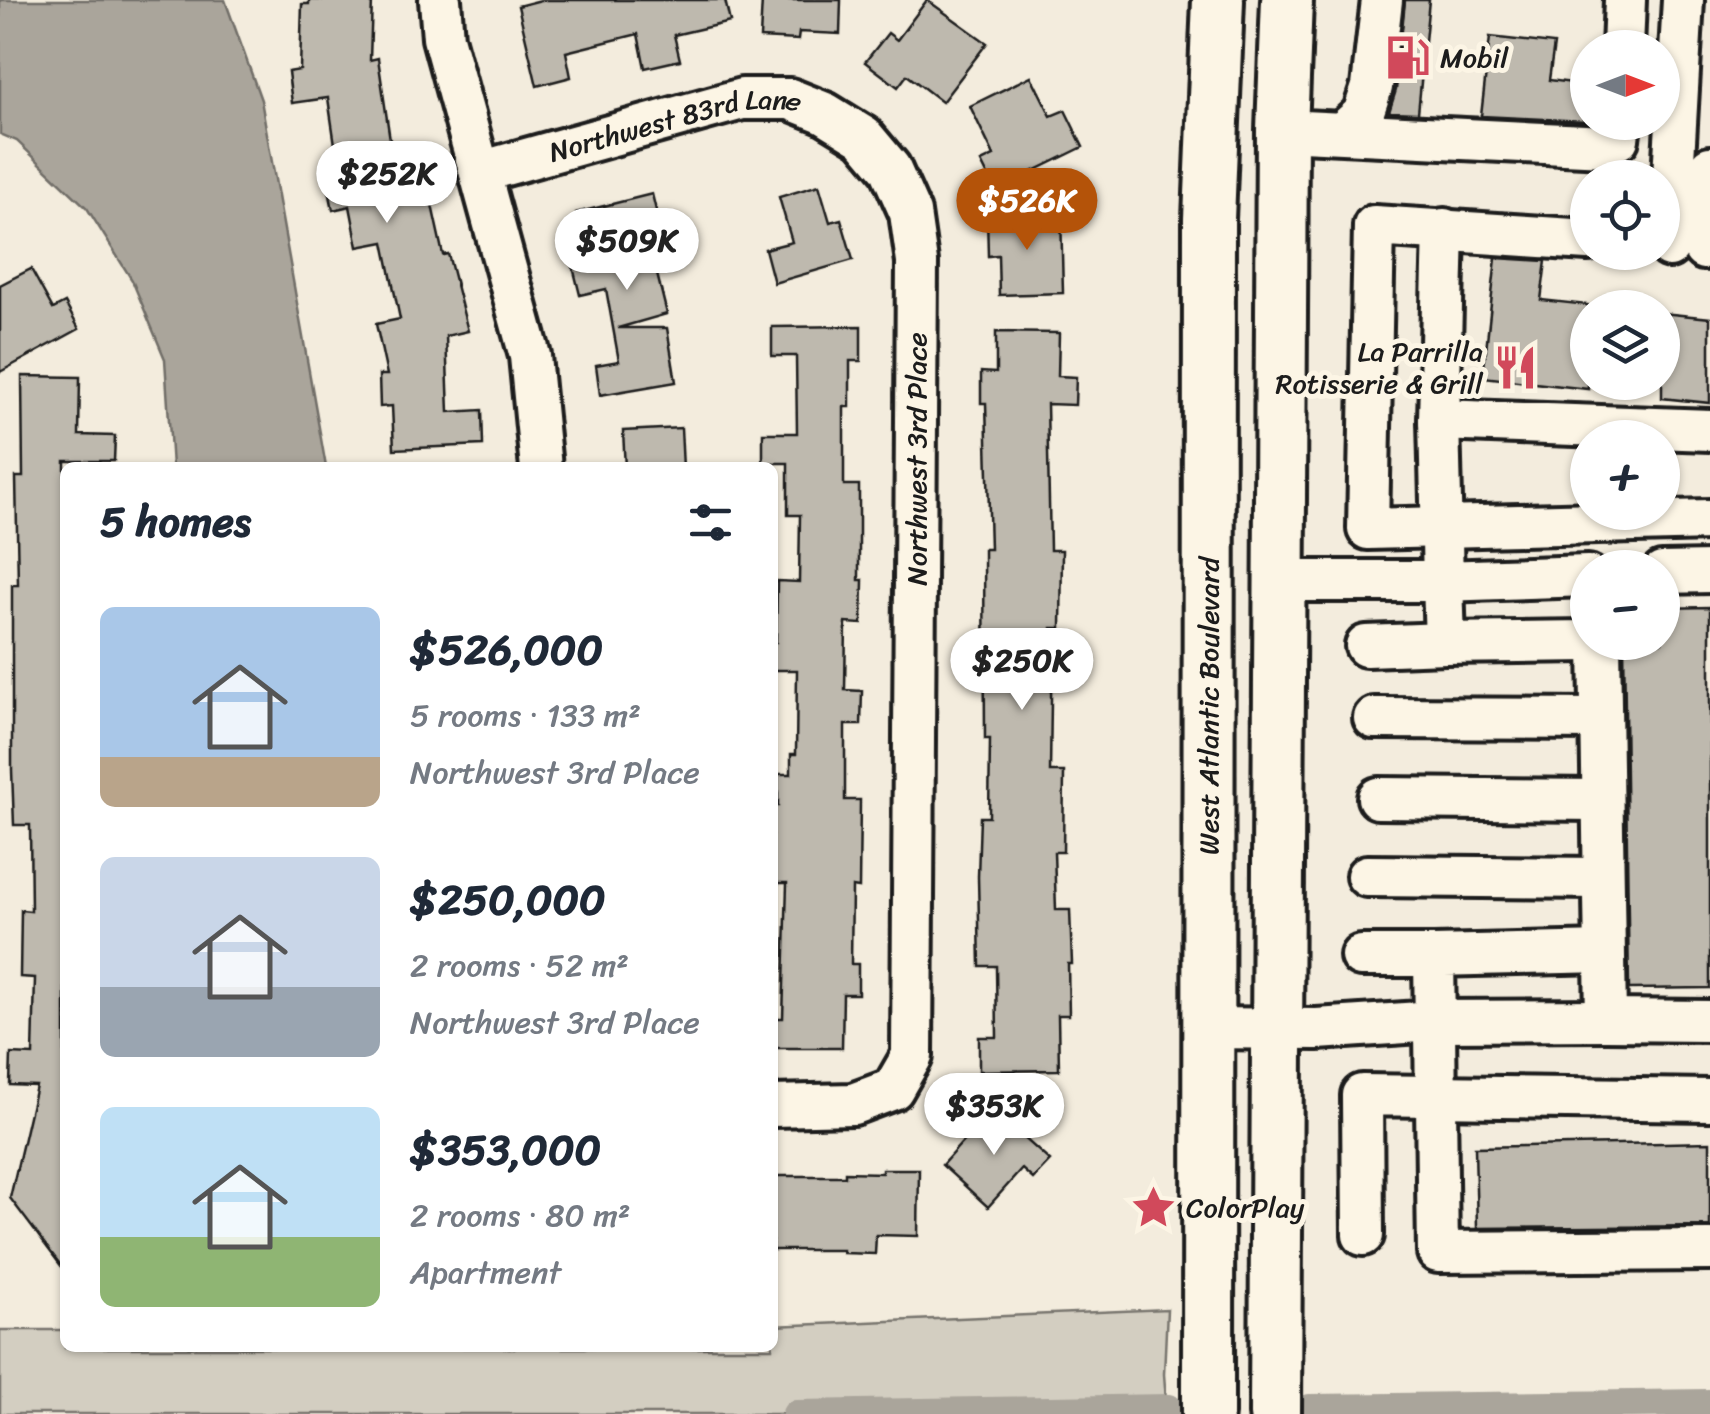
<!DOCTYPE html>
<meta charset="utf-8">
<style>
:root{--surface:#fff;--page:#f2f2f3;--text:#1f2937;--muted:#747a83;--accent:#b45309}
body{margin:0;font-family:Sriracha,sans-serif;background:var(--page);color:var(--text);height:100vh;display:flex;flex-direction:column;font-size:38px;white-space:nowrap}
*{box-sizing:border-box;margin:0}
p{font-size:32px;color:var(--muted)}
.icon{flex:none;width:55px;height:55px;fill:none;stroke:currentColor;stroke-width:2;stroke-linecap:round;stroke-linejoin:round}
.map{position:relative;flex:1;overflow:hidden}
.sheet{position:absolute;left:60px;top:462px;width:718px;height:890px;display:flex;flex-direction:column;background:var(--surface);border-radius:15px;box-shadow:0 2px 8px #0004}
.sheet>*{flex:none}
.needle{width:65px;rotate:90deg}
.tools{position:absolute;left:1570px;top:30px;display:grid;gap:20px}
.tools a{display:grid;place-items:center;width:110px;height:110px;border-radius:50%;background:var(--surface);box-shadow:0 2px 8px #0004;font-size:50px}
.price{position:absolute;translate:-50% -85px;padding:0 22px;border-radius:35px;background:#fff;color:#222;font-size:32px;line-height:65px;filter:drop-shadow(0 2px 5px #0008)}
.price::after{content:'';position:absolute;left:50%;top:60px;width:30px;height:22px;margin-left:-15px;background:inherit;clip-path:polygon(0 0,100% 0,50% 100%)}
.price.current{background:var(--accent);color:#fff}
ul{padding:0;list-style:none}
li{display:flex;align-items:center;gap:30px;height:250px;padding:0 40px}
li span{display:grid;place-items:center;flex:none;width:280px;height:200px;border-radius:15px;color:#555}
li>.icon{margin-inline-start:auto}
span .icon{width:120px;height:120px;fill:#fffc;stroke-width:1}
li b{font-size:42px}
h2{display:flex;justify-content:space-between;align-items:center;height:120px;padding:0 40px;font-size:42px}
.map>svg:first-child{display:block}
.green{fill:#d3cec1;stroke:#78756e;stroke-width:2.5}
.water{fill:#aaa59b;stroke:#716e68;stroke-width:2.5}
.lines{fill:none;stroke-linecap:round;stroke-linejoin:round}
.canal{stroke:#aaa59b;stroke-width:28}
.building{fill:#beb9ae;stroke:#1c1c1c;stroke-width:2.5}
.minor-casing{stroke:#1c1c1c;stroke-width:48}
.major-casing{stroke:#1c1c1c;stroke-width:58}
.minor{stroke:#fcf5e5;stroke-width:40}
.major{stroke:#fcf5e5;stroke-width:50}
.labels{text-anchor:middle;stroke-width:10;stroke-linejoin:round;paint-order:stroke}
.poi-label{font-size:28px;fill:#1c1c1c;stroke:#fcf5e5;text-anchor:start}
.street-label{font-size:28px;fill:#1c1c1c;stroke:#fcf5e5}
</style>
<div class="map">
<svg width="1710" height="1414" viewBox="0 0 1710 1414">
<rect width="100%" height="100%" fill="#f3ecdd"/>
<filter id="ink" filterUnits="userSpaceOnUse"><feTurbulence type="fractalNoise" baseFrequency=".01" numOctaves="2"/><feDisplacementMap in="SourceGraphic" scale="20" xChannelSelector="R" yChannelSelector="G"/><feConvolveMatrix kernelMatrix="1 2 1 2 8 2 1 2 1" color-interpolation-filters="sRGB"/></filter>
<g filter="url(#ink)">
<polygon class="green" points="1167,1309 1164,1374 1167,1414 0,1414 0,1330 65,1330 65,1348 772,1348 773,1326"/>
<polygon class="water" points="0,0 225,0 261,100 326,467 172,467 165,359 132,280 87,208 17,141 0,134"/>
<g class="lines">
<g class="canal">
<polyline points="1310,1408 1710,1403"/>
<polyline points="796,1414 1169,1408"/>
</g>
</g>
<g class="building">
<polygon points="309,0 372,0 370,60 378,58 394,167 403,202 430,196 443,255 448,254 468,331 446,336 449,412 482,410 483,445 394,449 392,406 380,407 379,375 387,375 376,324 400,319 384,242 358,247 350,206 333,210 327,180 340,178 328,98 292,103 288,72 300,70 302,4 309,4"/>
<polygon points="541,0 725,0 730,22 674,35 680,60 645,68 638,34 566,52 571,77 537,86 518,6"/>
<polygon points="762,0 841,0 840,34 799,32 798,40 760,38"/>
<polygon points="927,0 987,43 942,102 907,75 898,87 865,62 888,33 897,40"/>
<polygon points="1405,0 1429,0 1418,113 1389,112 1396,90"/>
<polygon points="1490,37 1554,44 1549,80 1588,85 1586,121 1481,116"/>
<polygon points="1031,76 1051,116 1065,110 1083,147 995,190 981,162 994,156 970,106"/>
<polygon points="819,185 830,222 841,219 853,260 774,283 765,249 792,242 779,197"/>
<polygon points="652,194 658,219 644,222 667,314 618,328 667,328 676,382 600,395 596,365 619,361 606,289 580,295 573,267 588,263 576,213"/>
<polygon points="1061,213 1063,293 999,295 998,255 988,256 987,215"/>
<polygon points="1496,258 1546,261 1541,300 1588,305 1588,389 1483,377"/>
<polygon points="31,269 53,309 65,303 79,329 0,372 0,285"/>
<polygon points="1662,313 1710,318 1710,403 1662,398"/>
<polygon points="861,326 861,361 850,361 850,407 844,407 844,485 859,485 859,580 863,580 862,624 846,623 845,690 862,691 861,725 845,725 845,800 860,800 859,888 852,887 851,964 858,964 858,994 843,994 842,1048 772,1048 772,1018 783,1018 787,883 772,883 772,806 778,806 778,774 791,774 791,754 796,754 797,670 772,670 772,642 776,642 777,581 799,582 800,515 788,515 788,463 763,463 763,433 797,433 796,356 772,356 772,327"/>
<polygon points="996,332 1059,333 1058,376 1076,377 1075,405 1047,404 1050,550 1062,550 1061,628 1052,628 1050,772 1064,772 1063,852 1054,852 1056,910 1070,910 1072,964 1068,964 1069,1015 1058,1015 1059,1070 979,1071 979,1037 997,1037 996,966 980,966 978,877 980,817 989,817 990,739 985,739 984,549 990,549 986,403 981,403 981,372 996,373"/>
<polygon points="22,376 80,377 79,435 115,436 114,461 65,461 65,1271 10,1198 36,1086 10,1085 11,1054 33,1055 35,978 20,977 21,910 31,911 30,825 14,825 12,770 12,585 18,585 16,477 23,477"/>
<polygon points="681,428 683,468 625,468 623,431"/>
<polygon points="1710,607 1710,988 1629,989 1624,642 1662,642 1662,608"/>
<polygon points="992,1109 1050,1161 1033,1179 1022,1169 988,1207 942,1165"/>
<polygon points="1710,1142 1710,1226 1477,1228 1475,1147"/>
<polygon points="882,1169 919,1169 918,1236 876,1235 875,1254 843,1253 843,1250 772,1250 772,1176 845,1176 845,1172 882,1173"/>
</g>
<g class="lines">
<defs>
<g id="minor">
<polyline points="440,0 443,38 530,356 541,468"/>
<polyline points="1623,48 1625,0"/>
<polyline points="1282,130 1605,146 1618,139 1620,122"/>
<polyline points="1343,132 1363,114 1372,87 1382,0"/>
<path id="s1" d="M 480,172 L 742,99 L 790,99 L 825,113 L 864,137 L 890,168 L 910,213 L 917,262 L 912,1056 L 893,1089 L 853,1104 L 772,1106"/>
<polyline points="1444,229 1439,420 1710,430"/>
<polyline points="1588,240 1374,226 1368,529 1710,520"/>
<polyline points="1669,247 1683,0"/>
<polyline points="1704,249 1710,167"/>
<polyline points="1439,420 1443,581 1588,576"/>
<polyline points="1662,573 1710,572"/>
<polyline points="1279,581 1443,581 1445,643 1588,641"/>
<polyline points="1600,642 1606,1020 1710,1021"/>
<polyline points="1366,646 1445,643"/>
<polyline points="1374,718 1600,719"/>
<polyline points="1378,798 1601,800"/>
<polyline points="1367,876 1603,878"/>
<polyline points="1604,952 1434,956 1438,1252 1710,1250"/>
<polyline points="1361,956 1434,956"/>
<polyline points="1207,1028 1317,1029 1435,1021 1606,1020"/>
<polyline points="1363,1235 1362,1095 1710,1100"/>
</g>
<g id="major">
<path id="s2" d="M 1208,1414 L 1209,219 L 1218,0"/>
<polyline points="1275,1414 1282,130 1287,0"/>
</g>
</defs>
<use href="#minor" class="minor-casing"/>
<use href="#major" class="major-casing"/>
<use href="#minor" class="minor"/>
<use href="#major" class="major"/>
</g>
</g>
<defs>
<symbol id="fuel-bare" viewBox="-9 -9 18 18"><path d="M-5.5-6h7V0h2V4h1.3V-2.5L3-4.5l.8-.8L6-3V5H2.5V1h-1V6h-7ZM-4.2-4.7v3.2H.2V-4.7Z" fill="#d1495b" stroke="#fcf5e5" stroke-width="2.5" paint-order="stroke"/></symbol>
<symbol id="restaurant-bare" viewBox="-9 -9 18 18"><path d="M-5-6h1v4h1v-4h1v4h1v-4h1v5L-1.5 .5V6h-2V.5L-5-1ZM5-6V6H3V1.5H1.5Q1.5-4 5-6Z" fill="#d1495b" stroke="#fcf5e5" stroke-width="2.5" paint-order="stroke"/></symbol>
<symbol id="sight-bare" viewBox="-9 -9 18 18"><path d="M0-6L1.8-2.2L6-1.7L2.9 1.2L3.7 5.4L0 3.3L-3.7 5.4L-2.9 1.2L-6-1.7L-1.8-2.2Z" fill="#d1495b" stroke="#fcf5e5" stroke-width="2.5" paint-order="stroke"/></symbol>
</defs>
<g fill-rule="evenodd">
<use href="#fuel-bare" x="1376" y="26" width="63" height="63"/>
<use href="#restaurant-bare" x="1484" y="336" width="63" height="63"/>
<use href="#sight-bare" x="1122" y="1176" width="63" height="63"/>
</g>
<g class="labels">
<g class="poi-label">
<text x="1440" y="67">Mobil</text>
<text x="1483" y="361" text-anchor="end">La Parrilla<tspan x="1483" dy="32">Rotisserie &amp; Grill</tspan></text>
<text x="1186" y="1217">ColorPlay</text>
</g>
<g class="street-label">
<text dy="10" stroke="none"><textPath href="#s1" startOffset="202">Northwest 83rd Lane</textPath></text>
<text transform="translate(916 459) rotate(-90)" y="10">Northwest 3rd Place</text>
<text dy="10" stroke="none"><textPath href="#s2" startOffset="708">West Atlantic Boulevard</textPath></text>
</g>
</g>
</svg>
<div class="tools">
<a><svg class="needle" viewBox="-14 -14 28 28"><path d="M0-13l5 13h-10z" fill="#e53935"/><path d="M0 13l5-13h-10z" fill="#747a83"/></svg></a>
<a><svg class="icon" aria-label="locate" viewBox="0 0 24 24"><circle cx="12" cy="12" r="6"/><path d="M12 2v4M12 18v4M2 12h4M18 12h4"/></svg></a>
<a><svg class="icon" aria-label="layers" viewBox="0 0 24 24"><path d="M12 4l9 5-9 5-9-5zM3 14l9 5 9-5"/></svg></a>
<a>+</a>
<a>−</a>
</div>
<b class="price" style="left:387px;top:226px">$252K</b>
<b class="price current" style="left:1027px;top:253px">$526K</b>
<b class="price" style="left:627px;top:293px">$509K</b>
<b class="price" style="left:1022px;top:713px">$250K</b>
<b class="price" style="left:994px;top:1158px">$353K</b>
<section class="sheet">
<h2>5 homes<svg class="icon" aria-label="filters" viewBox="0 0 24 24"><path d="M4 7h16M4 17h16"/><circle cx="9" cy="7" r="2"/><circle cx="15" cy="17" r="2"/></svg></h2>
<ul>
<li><span style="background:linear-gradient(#a9c7e8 75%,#b9a48a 0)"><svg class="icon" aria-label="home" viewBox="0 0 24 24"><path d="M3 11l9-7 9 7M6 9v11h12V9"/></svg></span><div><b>$526,000</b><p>5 rooms · 133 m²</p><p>Northwest 3rd Place</p></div></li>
<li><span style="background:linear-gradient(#c9d6e8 65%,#9aa5b1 0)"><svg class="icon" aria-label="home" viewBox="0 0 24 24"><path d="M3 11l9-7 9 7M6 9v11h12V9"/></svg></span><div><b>$250,000</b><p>2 rooms · 52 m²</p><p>Northwest 3rd Place</p></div></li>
<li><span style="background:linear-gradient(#bfe0f5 65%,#8fb573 0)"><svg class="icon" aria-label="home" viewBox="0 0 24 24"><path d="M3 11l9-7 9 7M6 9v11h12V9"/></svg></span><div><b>$353,000</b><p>2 rooms · 80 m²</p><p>Apartment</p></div></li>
</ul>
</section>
</div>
